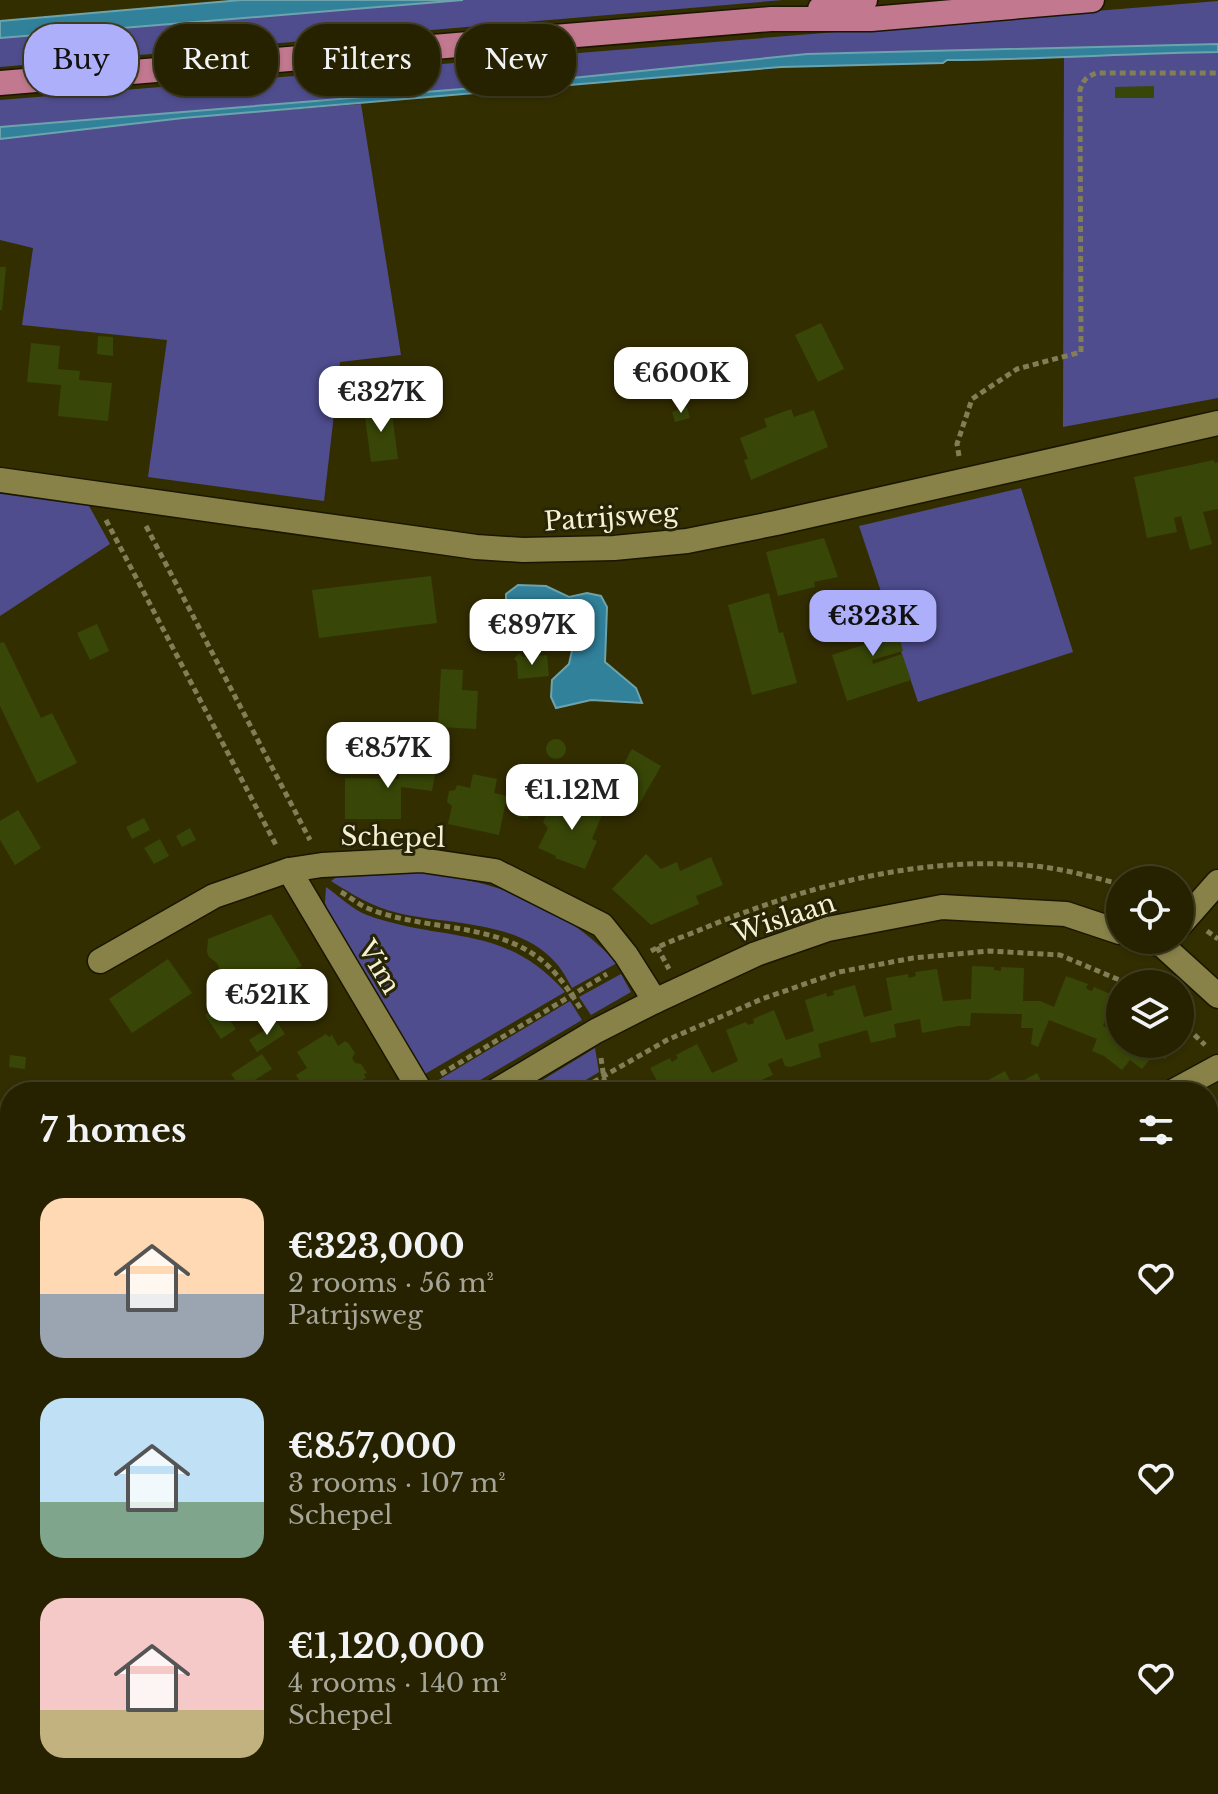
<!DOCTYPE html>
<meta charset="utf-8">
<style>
:root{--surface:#262200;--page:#322f0f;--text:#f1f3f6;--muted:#a4a499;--line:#423f22;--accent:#adaffb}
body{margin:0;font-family:"Libre Baskerville",serif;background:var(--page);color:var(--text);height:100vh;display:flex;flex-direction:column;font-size:30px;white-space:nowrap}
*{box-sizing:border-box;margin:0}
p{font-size:26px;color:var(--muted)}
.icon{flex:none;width:44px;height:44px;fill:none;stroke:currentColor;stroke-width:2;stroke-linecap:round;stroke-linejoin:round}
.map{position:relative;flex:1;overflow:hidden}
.side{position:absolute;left:0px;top:1082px;width:1218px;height:712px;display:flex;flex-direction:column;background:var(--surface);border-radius:32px 32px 0 0;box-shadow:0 2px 6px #0004,0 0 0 2px var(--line)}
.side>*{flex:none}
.top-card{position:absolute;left:24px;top:24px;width:800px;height:72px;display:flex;gap:16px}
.controls{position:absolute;left:1106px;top:866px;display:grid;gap:16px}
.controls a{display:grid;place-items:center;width:88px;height:88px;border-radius:50%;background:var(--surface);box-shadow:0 2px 6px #0004,0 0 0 2px var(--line);font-size:40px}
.price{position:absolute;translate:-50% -68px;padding:0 18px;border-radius:16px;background:#fff;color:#222;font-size:26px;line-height:52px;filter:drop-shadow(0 2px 4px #0008)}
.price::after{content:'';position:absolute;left:50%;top:48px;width:24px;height:18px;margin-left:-12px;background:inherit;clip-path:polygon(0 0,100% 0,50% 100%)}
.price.active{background:var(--accent);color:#111}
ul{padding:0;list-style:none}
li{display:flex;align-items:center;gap:24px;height:200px;padding:0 40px}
li span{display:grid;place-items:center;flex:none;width:224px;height:160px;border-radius:24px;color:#555}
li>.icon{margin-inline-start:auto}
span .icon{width:96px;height:96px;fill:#fffc;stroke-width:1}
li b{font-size:34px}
h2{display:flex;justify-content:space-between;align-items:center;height:96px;padding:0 40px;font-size:34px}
.pill{padding:0 28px;border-radius:32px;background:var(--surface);box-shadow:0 2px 6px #0004,0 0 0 2px var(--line);font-size:28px;line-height:72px}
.pill.active{background:var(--accent);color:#111}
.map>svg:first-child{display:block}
.green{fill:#4f4d8e}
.water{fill:#31819b;stroke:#6ca3ac;stroke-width:2}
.building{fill:#384707}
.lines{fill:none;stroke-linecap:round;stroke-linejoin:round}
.service-casing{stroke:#1a1600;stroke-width:19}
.minor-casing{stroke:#1a1600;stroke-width:27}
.primary-casing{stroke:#1a1600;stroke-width:27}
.path{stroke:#827e57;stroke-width:5;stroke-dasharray:6 4;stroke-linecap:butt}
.service{stroke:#888248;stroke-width:16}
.minor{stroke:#888248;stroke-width:24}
.primary{stroke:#c2788f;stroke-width:24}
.labels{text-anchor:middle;stroke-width:6;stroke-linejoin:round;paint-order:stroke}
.street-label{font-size:26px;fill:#f5f2d4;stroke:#282406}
</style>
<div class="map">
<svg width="1218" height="1794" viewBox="0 0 1218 1794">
<rect width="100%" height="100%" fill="#332e00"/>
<g class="green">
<polygon points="463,0 783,0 0,67 0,38"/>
<polygon points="1218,1 1218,44 807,54 474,88 0,127 0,100"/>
<polygon points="1218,52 1218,398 1063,427 1064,57 1118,53"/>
<polygon points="361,104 401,355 340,362 324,501 148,477 167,340 22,325 33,248 0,240 0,139 183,118"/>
<polygon points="1021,488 1073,652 918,702 859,526"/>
<polygon points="0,493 88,504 110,544 0,616"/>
<path d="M 393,870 C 483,877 554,896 617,963 L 572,988 C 567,979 562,969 555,962 C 517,920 448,925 398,913 C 373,907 353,895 331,881 L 345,871 Z"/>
<path d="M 326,887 C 339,896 353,910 367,915 C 443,943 505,923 565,992 L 425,1074 L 329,913 L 325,903 Z"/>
<polygon points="621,974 631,992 591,1015 579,997"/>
<polygon points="570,1001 582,1020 460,1092 437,1092 432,1084"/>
<polygon points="595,1048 599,1072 566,1092 523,1092"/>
</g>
<g class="water">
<polygon points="241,0 463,0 0,38 0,21"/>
<path d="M 1218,44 L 1218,52 C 1128,53 1038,60 947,60 L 943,63 L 781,67 L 183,118 L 0,139 L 0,127 L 474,88 L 807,54 Z"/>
<path d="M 518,585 L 546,586 L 569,597 L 587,593 L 601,596 L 607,607 L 605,662 L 636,688 L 642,703 L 591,700 L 556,708 L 551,697 L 552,680 L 569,664 L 573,646 C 557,635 537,640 521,630 C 515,627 510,620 506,615 L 506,594 Z"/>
</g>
<g class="building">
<polygon points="1154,86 1154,98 1115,98 1115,87"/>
<polygon points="0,267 6,267 2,310 0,310"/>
<polygon points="821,323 844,369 818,382 795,335"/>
<polygon points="98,336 113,337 113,356 97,354"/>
<polygon points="31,343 60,346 58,369 80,371 79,380 112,383 108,421 58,416 61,385 27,382"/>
<polygon points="391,406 398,459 371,462 364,410"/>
<polygon points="687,407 690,418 675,422 672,412"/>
<polygon points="791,409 794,417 814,410 828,447 751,480 744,460 748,459 740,438 767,427 764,419"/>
<polygon points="1214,460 1215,463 1218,462 1218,509 1203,512 1212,544 1190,550 1181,516 1174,518 1177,532 1147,538 1134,477"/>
<polygon points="824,538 838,577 814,582 815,587 778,596 766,552"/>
<polygon points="431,576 437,623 319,638 312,590"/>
<polygon points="769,593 779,633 783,632 797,683 752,695 728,605"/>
<polygon points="891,607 903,651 872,660 873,664 902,654 911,680 847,701 832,655 866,644 859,615"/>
<polygon points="97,624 109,651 90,660 77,633"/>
<polygon points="4,642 41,718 52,713 77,763 37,783 0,706 0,643"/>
<polygon points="519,653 523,657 547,655 549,676 518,679 517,662 514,659"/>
<polygon points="441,669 463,670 462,690 478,691 476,729 438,727"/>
<circle cx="556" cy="749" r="10"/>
<polygon points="422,749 439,752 432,791 401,787 401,819 345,819 345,778 399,779 399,767 419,767"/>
<polygon points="632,749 661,766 637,808 608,792"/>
<polygon points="473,774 497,779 494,793 507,796 499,835 448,824 452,806 447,802 449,791 455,790 457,785 470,788"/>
<polygon points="569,795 604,810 592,839 597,841 585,869 555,858 556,856 538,848 548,828 543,822 546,815 553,815 556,810 561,813"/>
<polygon points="519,799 532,802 528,819 515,816"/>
<polygon points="18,810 41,848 15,865 0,840 0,821"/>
<polygon points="144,818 150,830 132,839 126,827"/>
<polygon points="190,828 196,840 182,847 176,836"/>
<polygon points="160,839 169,856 154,864 144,848"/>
<polygon points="646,854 661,869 677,862 680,871 711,857 723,885 696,896 699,904 651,925 612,889"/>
<polygon points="271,914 302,966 295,969 316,1003 289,1019 269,984 279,978 273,969 262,975 253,976 242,969 223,976 217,963 209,957 207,952 208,939"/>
<polygon points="168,959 192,993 132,1033 109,999"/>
<polygon points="972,966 994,967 994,970 1001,971 1001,967 1024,968 1023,1001 1040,1001 1054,1007 1066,976 1088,984 1086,988 1089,990 1092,991 1094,987 1115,996 1103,1026 1118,1032 1120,1044 1174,1044 1174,1050 1165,1059 1153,1055 1142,1069 1130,1060 1122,1070 1104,1056 1092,1051 1097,1039 1049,1020 1038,1047 1031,1044 1033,1028 1021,1028 1022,1014 971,1013 970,1026 959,1026 922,1033 920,1019 894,1024 896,1037 871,1043 867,1030 818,1044 821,1057 790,1067 785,1066 782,1058 768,1064 773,1075 734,1092 663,1092 650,1068 670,1058 672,1062 678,1058 676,1055 697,1044 712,1073 738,1061 726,1030 746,1022 748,1025 754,1023 753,1019 774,1010 786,1040 814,1031 805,1000 826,993 827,997 834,995 833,991 855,985 864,1017 892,1010 886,978 908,974 909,978 912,977 916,976 915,972 937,969 943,1001 971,999"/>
<polygon points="219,1005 236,1029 221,1039 205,1015"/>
<polygon points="277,1022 285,1034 257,1052 249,1040"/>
<polygon points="326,1034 329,1037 332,1035 338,1046 345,1041 349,1044 355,1053 352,1058 355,1063 361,1064 367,1073 364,1074 366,1078 359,1082 362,1088 359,1090 360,1092 306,1092 303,1087 296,1075 307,1068 297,1052"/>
<polygon points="262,1054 272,1069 241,1089 231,1074"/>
<polygon points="10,1055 26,1057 25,1069 9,1067"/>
<polygon points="1005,1071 1013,1086 1037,1073 1047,1092 983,1092 979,1085"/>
<polygon points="1215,1102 1218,1103 1218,1145 1213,1148 1218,1157 1218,1207 1214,1209 1208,1197 1208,1105"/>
<polygon points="10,1269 10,1304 2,1309 0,1276"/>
<polygon points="1213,1333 1218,1344 1218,1376 1208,1381 1208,1336"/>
<polygon points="5,1498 8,1501 10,1498 10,1571 0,1581 0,1545 9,1538 0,1527 0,1502"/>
<polygon points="1218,1520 1218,1545 1208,1526"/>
<polygon points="1208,1541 1218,1561 1218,1565 1208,1570"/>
<polygon points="1218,1608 1218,1629 1208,1635 1208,1614"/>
<polygon points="10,1634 10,1648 4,1654 0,1650 0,1644"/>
<polygon points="10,1717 10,1767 0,1774 0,1724"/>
<polygon points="1218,1720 1218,1764 1208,1746 1208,1726"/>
<polygon points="107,1784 208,1784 193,1794 108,1794 111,1792 104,1786"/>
<polygon points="255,1784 287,1784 272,1794 262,1794"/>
<polygon points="301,1784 309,1792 288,1794 293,1790"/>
<polygon points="354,1784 418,1784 403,1794 360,1794"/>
<polygon points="757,1784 781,1784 787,1794 740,1794"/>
<polygon points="1075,1784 1090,1784 1094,1790 1105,1784 1128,1784 1119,1789 1122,1794 1076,1794 1071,1786"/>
<polygon points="1136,1784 1168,1784 1173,1794 1141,1794"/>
</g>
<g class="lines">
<defs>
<g id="service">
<polyline points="561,1784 567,1794"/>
<polyline points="660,1784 665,1794"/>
</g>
<g id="minor">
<polyline points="0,480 476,547 523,550 614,548 687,541 776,523 1218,423"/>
<polyline points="289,870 421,1092"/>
<polyline points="1180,925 1218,882"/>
<polyline points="1146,940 1162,945 1218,996"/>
<polyline points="100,961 214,896 289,870 322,865 421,860 495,871 602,925 626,955 655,1001"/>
<polyline points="494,1092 596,1031 655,1001 756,954 828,929 942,907 1066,914 1120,932"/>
<polyline points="1172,1092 1218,1067"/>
<polyline points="0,1344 10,1357"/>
<polyline points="0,1424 10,1415"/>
<polyline points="1208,1455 1218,1449"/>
<polyline points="836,1784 842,1794"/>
<polyline points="23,1794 37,1784"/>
<polyline points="463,1794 477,1784"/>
<polyline points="684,1794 700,1784"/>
</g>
<g id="primary">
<polyline points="820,9 865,0"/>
<polyline points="0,83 771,19 871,19 1092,0"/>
</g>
</defs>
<use href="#service" class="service-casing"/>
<use href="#minor" class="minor-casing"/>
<use href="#primary" class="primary-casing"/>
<g class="path">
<path d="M 959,456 L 957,444 L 972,399 L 1017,369 L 1081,352 L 1080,90 C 1083,80 1087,76 1097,73 L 1218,73"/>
<polyline points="106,520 277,847"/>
<polyline points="146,526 310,840"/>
<path d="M 341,892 C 350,897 358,904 367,908 C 420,930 484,922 533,954 C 554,967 568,989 581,1009"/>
<polyline points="1207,931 1218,939"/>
<polyline points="657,947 669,969"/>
<path d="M 651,951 C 668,941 689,935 707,927 C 807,886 916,857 1024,865 C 1057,867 1088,876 1120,884"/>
<polyline points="1180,1021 1205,1045"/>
<polyline points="601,1058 606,1092"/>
<polyline points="441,1074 607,974"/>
<polyline points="576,1092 667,1040 762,999 839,972 913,958 989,951 1060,955 1129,984"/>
<polyline points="0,1483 10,1474"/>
<polyline points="1208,1513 1218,1508"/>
<polyline points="336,1784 343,1794"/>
<polyline points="881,1784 884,1794"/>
<polyline points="1007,1784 1021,1794"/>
<polyline points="946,1794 954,1784"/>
</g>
<use href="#service" class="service"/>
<use href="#minor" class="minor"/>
<use href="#primary" class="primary"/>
</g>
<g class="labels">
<g class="street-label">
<text transform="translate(611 517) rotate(-4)" y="9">Patrijsweg</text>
<text transform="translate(393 837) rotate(1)" y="9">Schepel</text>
<text transform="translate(784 918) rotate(-18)" y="9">Wislaan</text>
<text transform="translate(379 967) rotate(59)" y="9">Vim</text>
</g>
</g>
</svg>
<div class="controls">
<a><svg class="icon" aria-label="locate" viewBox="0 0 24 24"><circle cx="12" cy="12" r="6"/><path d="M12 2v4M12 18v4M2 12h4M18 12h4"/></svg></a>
<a><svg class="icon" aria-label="layers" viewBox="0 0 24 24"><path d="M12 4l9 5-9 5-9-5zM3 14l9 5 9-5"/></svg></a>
</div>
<b class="price" style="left:681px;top:415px">€600K</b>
<b class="price" style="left:381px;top:434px">€327K</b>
<b class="price active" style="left:873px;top:658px">€323K</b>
<b class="price" style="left:532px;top:667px">€897K</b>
<b class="price" style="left:388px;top:790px">€857K</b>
<b class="price" style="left:572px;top:832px">€1.12M</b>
<b class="price" style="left:267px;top:1037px">€521K</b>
<div class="top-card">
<a class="pill active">Buy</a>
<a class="pill">Rent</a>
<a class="pill">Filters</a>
<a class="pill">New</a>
</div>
<section class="side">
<h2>7 homes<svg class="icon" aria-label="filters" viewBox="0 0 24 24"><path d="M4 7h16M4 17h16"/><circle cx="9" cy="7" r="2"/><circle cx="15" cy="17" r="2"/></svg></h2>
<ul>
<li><span style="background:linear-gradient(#ffd9b3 60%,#9aa5b1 0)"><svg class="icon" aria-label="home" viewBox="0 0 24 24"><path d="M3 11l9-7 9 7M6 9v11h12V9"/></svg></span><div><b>€323,000</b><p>2 rooms · 56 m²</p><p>Patrijsweg</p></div><svg class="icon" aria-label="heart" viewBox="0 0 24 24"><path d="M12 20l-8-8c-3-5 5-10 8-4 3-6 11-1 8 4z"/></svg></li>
<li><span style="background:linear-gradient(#bfe0f5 65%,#7fa58c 0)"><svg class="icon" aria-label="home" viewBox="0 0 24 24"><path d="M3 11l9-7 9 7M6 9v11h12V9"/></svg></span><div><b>€857,000</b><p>3 rooms · 107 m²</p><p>Schepel</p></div><svg class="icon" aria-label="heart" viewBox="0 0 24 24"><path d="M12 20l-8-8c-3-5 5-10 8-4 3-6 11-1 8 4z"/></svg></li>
<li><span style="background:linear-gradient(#f6c9c9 70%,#c2b280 0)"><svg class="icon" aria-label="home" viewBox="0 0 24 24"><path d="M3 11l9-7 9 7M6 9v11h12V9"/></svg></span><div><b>€1,120,000</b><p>4 rooms · 140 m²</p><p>Schepel</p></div><svg class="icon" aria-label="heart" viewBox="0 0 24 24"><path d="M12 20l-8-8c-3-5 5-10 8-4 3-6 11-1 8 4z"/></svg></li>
</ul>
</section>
</div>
